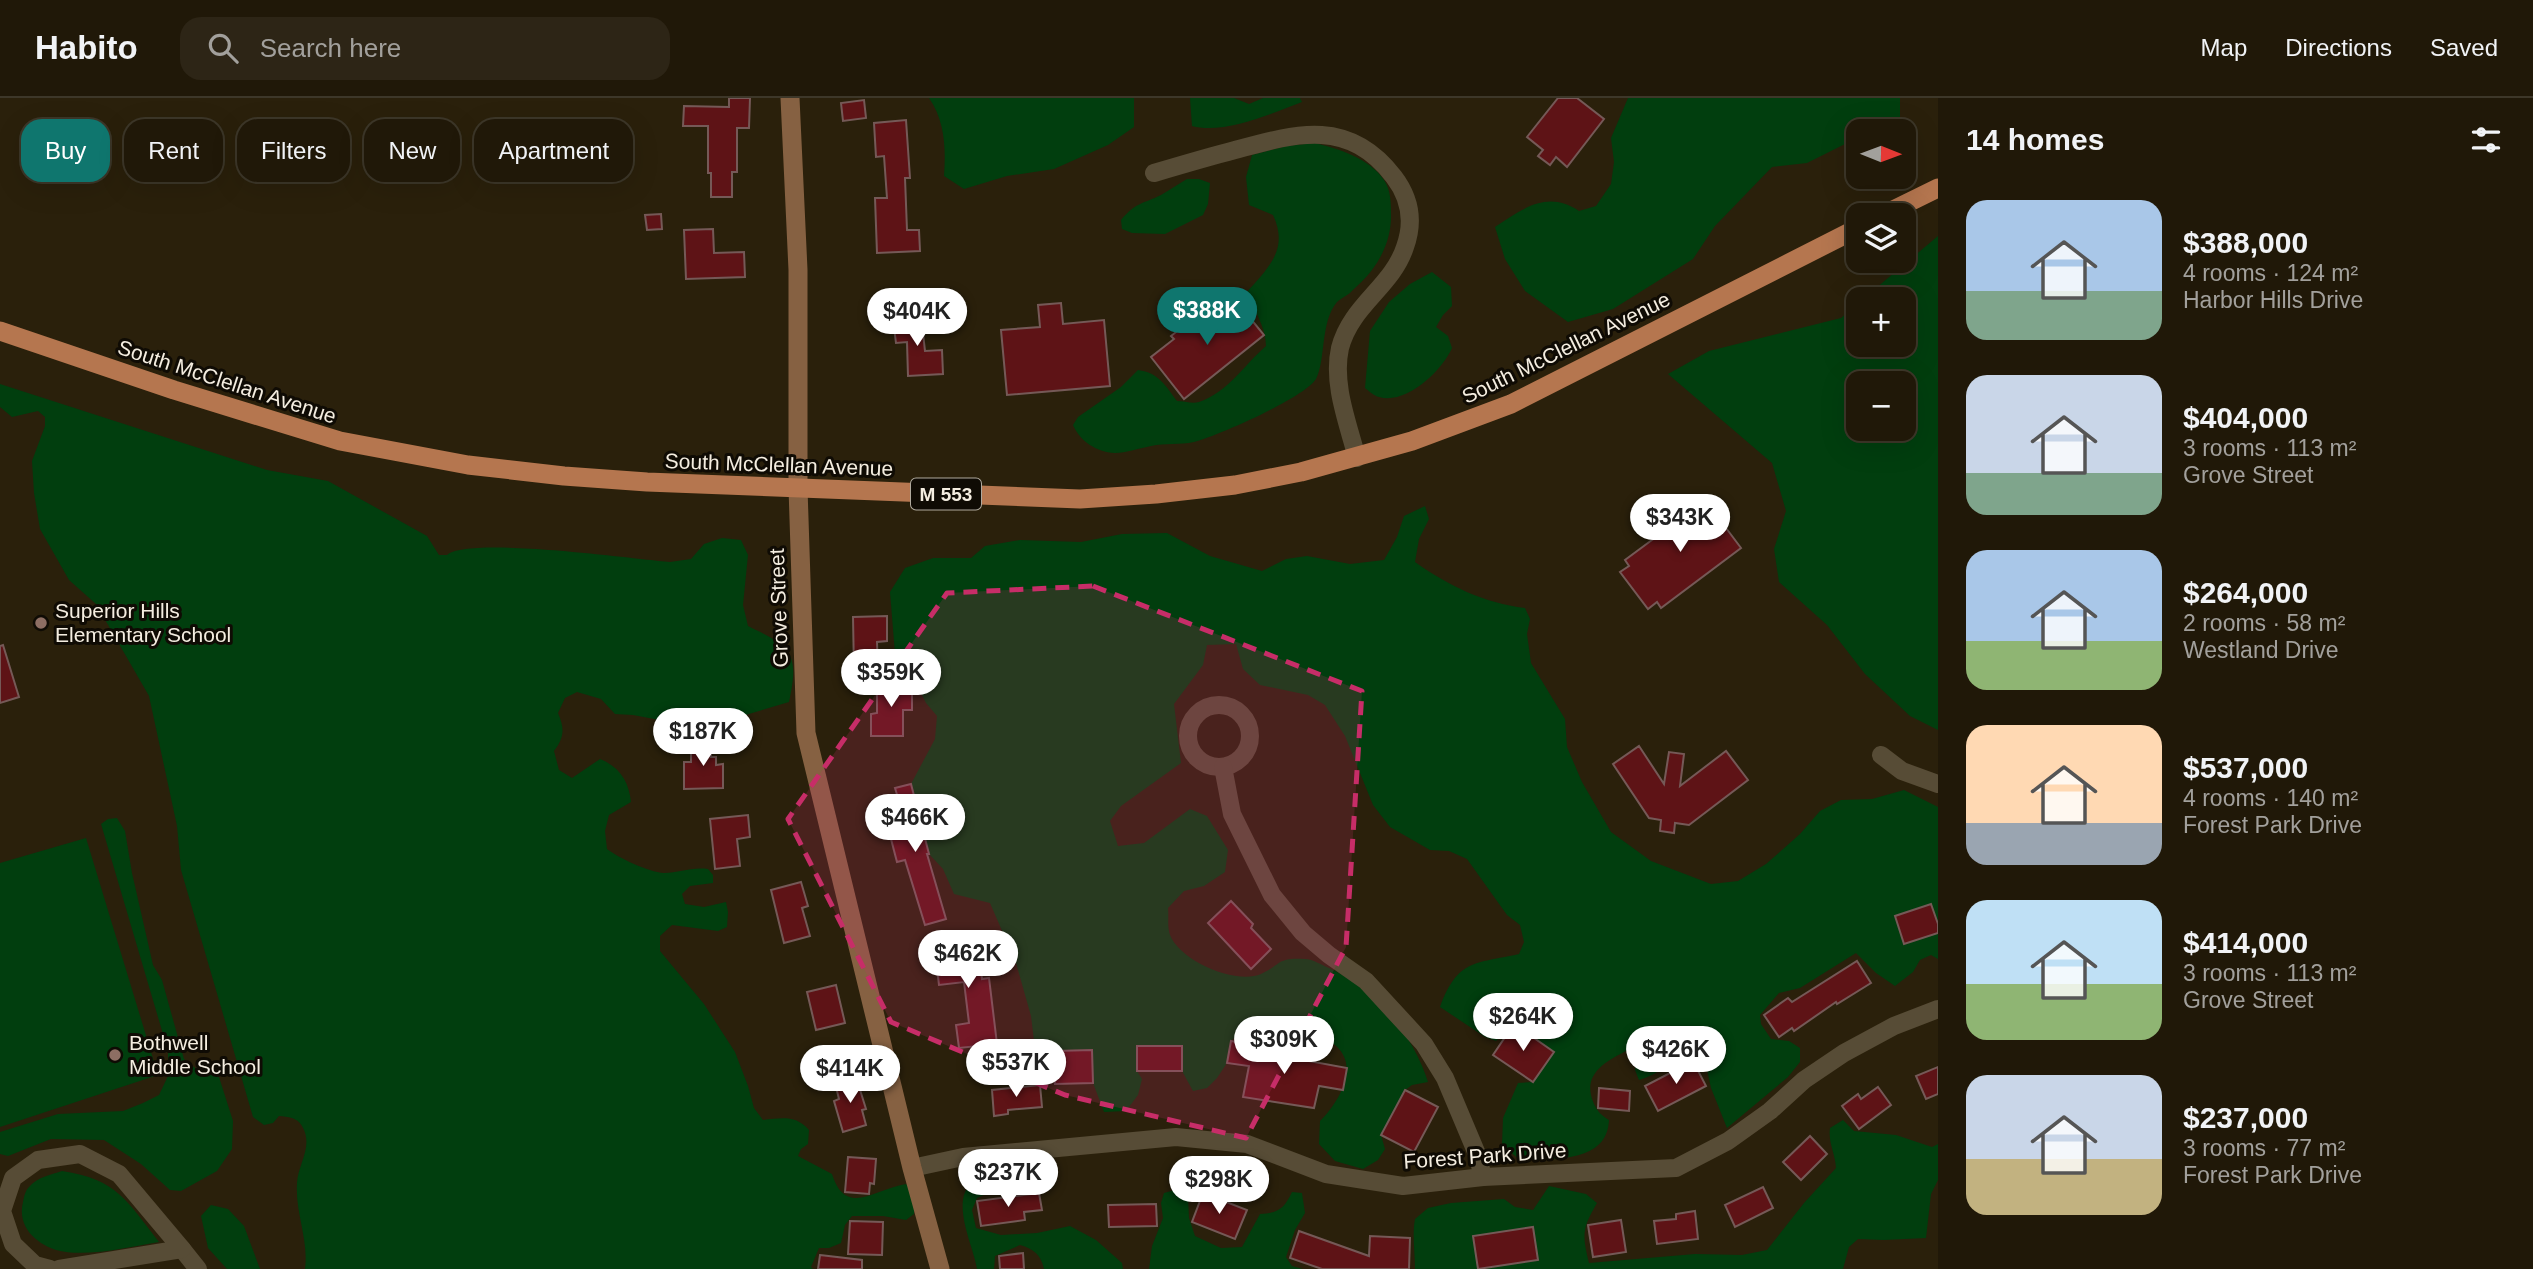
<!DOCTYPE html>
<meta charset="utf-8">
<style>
:root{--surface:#201808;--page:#2d2516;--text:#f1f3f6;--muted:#a2a09c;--line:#3d3729;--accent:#0f766e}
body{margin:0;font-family:Helvetica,sans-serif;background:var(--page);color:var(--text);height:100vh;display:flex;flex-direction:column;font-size:26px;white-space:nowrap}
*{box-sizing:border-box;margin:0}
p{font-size:23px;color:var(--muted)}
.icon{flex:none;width:38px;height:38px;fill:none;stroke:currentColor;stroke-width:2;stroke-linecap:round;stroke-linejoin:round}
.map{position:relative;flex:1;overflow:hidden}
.details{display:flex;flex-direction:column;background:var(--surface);width:595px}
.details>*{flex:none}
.guide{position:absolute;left:21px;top:21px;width:665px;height:63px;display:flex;gap:14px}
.needle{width:46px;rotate:91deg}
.tools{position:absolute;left:1846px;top:21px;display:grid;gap:14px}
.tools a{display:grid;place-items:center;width:70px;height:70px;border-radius:14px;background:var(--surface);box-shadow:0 7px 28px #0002,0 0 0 2px var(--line);font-size:35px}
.price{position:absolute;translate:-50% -60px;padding:0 16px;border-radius:24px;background:#fff;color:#222;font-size:23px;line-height:46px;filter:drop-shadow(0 2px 4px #0008)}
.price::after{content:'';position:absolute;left:50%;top:42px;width:21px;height:16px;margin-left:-10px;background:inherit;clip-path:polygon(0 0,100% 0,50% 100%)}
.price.active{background:var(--accent);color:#fff}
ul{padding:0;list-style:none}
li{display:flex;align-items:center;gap:21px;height:175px;padding:0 28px}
li span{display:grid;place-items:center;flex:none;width:196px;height:140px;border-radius:21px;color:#555}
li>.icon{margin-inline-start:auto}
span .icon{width:84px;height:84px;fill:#fffc;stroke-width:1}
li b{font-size:30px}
h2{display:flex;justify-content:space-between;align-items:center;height:84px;padding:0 28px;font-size:30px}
.tag{padding:0 24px;border-radius:21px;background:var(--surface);box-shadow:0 7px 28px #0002,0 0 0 2px var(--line);font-size:24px;line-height:63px}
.tag.active{background:var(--accent);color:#fff}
header{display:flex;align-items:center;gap:42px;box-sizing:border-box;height:98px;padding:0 35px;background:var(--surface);border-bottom:2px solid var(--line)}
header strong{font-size:33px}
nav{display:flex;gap:38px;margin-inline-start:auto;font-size:24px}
.search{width:490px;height:63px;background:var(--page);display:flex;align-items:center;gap:18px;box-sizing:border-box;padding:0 24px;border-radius:21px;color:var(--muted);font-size:26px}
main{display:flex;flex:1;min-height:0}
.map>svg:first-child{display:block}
.green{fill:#013e0e;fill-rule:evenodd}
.building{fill:#5e1316;stroke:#755957;stroke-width:2}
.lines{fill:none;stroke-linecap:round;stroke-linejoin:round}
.minor{stroke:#574c36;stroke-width:18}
.secondary{stroke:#866142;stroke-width:19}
.primary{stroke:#b5764f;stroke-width:19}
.marked{fill:#c72d68;fill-opacity:0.2;stroke:#c72d68;stroke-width:5;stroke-dasharray:14 9;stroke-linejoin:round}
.education-dot{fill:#8d6e63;stroke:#0f0b04;stroke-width:2.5}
.labels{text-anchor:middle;stroke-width:6;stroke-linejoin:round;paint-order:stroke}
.shield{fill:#0f0b04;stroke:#afa99e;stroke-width:2}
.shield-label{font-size:19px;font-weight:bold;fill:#f4ede0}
.street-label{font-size:21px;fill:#f4ede0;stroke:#0f0b04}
.poi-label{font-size:21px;fill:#f4ede0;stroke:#0f0b04;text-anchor:start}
</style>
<header>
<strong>Habito</strong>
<div class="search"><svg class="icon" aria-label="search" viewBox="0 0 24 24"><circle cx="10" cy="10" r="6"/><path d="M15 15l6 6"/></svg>Search here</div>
<nav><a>Map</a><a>Directions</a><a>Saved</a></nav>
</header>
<main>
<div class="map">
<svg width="1938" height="1171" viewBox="0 0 1938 1171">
<rect width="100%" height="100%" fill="#2a200b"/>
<g class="green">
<path d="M 929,0 L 1134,0 L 1134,29 L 1108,47 L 1054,71 L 1007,78 L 964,91 L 944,78 C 946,51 945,23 929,0 Z"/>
<path d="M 1190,0 L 1234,0 L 1249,6 L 1263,0 L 1300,0 L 1302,4 C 1273,15 1223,37 1192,28 Z"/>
<path d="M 1628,0 L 1900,0 L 1900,20 L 1887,33 L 1858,33 L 1858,46 L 1845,46 L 1807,65 L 1772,69 L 1715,128 L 1693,161 L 1613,211 L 1568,224 L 1525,193 L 1505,161 L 1495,129 C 1523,110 1548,92 1579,113 L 1596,108 L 1611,86 L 1614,64 L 1611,40 Z"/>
<path d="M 1315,45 C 1339,51 1369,60 1384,82 C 1391,92 1391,106 1391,118 C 1391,138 1384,156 1372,172 C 1366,180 1357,188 1350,195 C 1346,198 1340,201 1337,204 C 1320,224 1326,262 1316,281 C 1304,300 1217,338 1194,344 C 1180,347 1165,345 1151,348 C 1140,350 1126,355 1115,355 C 1096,354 1080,343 1073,327 L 1078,319 L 1121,289 L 1138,272 C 1159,275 1165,287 1177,303 C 1184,303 1192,306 1199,304 C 1228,294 1244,267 1266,248 C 1266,230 1254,211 1247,194 C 1269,169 1289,151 1273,117 L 1249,107 L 1246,79 L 1252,57 L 1287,48 Z"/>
<path d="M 1187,81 L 1199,81 L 1210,85 L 1208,106 L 1203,117 L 1165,136 L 1132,135 L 1122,131 L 1121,122 C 1136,104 1143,106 1161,97 C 1170,92 1178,86 1187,81 Z"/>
<path d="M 1938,138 L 1938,632 L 1910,618 L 1865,576 L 1827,527 L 1779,484 L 1774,451 L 1786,413 L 1772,365 L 1668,276 L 1709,253 L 1841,220 L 1858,205 L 1858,247 L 1904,247 L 1904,201 L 1863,201 ZM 1858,285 L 1904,285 L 1904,331 L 1858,331 Z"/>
<path d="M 1432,174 L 1451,189 L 1452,208 L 1443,217 L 1436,229 L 1448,238 L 1452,250 C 1442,273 1406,307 1379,299 C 1374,298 1369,293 1365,290 L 1370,233 L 1389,204 L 1410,186 Z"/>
<path d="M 0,286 L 267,372 L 328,383 L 427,438 L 439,457 L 447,457 C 468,438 634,461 670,464 L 691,461 L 704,446 L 722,440 L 741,442 L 748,457 L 743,507 L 748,528 C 791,549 800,554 789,604 L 722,624 L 685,621 L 665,623 L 633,617 L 615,616 L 601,601 L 577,594 L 565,600 L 558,615 C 565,631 564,640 554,653 L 559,672 L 572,680 L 600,661 C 620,669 629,684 631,704 L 609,717 L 605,733 L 607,751 C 619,760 648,774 664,775 C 679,775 690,769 708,771 L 713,777 L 713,785 L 690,788 L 682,796 L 685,806 L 704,809 L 726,804 L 728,814 L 727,829 L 718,833 L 672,827 L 660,838 L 660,853 L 704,906 L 735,954 L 748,988 L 754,1010 L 763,1022 C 782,1020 796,1017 809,1032 L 808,1046 L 801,1051 L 798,1058 L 832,1076 C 846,1120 874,1091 906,1086 L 914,1096 L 914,1116 L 906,1122 L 883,1118 L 852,1118 L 845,1127 L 841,1145 L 829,1150 L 819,1150 L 811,1169 L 813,1171 L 305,1171 C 309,1142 295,1115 297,1085 C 298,1066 314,1048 302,1028 C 297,1019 288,1019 279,1018 L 273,1025 L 264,1027 L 253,1019 L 181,772 L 177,728 L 149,598 L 96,506 L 69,482 L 40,431 L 34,395 L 32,363 L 45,328 L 45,319 L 38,313 L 12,319 L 0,309 Z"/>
<path d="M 1425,408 L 1429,421 L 1419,441 L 1415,464 C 1449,488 1484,505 1525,510 L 1530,521 L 1527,536 L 1531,565 L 1565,621 L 1567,649 L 1582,684 L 1611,734 L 1651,763 L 1711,786 L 1738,783 L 1766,766 L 1800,736 L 1820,713 L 1841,702 L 1872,701 L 1904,692 L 1938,709 L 1938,861 L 1931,857 L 1920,862 L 1913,874 L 1895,888 L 1876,875 L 1856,855 L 1800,890 L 1779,895 L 1760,917 L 1761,926 L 1771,941 L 1789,943 L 1800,950 L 1800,964 L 1788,979 L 1727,1030 L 1711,990 L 1704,958 L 1694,937 L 1672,944 C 1663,968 1665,974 1639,982 L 1635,972 L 1638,955 L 1628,952 C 1604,964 1581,977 1594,1006 C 1598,1014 1601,1017 1609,1022 C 1607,1066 1553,1060 1520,1062 L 1502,1047 L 1503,1020 L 1518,985 L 1533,984 L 1554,954 L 1514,926 L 1496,943 L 1485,939 L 1440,909 C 1458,861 1474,866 1519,856 L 1524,844 L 1520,827 L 1507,817 L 1467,761 L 1449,753 L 1430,752 L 1390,729 L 1373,707 L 1345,638 L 1325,607 L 1308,597 L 1260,587 L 1243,571 L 1236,546 L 1207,547 L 1203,567 L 1174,606 L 1181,665 L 1121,708 L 1110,723 L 1118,748 L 1144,745 L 1190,711 L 1207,718 L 1228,752 L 1225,774 L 1204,788 L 1184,793 L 1168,810 C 1169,818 1167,829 1170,837 C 1180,863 1236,887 1261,876 C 1282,866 1277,859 1305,861 C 1313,861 1321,867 1329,870 C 1375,891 1413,936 1428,984 L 1412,987 L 1405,992 L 1381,1037 L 1385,1051 L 1378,1062 L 1363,1071 L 1335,1063 L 1319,1046 L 1320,1023 C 1339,1004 1363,965 1331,944 C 1324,940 1312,942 1304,940 C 1296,938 1287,933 1278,932 C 1268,930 1256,931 1246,930 L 1231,943 L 1227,965 L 1217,980 L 1207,990 L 1193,993 L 1182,973 L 1182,948 L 1138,948 L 1137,973 L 1142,981 L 1138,997 L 1126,1013 L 1104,1014 L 1093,985 L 1092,952 L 1054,953 L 1035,951 L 1031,918 L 1016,865 L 990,805 L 954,796 L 943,771 L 929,756 L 911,686 L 935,641 L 937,618 L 926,605 L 913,580 L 895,556 L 890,494 L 905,470 L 933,460 L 971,460 L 985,448 L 1020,442 L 1081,444 L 1122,436 L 1167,435 L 1210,458 L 1262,473 L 1286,461 L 1307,458 L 1350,466 L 1384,462 L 1397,439 L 1404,418 Z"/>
<polygon points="117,720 125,733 132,775 153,867 162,882 184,961 200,974 219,979 233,1023 232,1051 217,1073 181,1093 170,1092 141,1066 104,1042 51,1041 8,1058 0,1056 0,1034 58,1016 123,1013 143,1005 159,997 168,978 168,953 101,726 108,721"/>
<polygon points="86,740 158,977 0,1029 0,765"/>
<path d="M 1843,1022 L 1854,1033 L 1896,1037 L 1932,1049 L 1938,1046 L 1938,1082 L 1931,1096 L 1926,1140 L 1884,1142 L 1858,1141 L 1849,1149 L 1843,1171 L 1415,1171 C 1415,1154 1412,1137 1415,1121 L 1428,1110 L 1451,1105 L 1504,1101 L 1515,1109 L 1533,1112 L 1549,1088 L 1586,1096 L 1597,1105 C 1582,1131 1582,1136 1589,1165 L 1695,1156 L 1742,1157 L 1767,1152 L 1804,1105 L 1836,1070 C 1835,1055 1828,1045 1830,1030 Z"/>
<path d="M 62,1073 C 117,1081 127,1103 159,1144 C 129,1149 85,1160 56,1152 C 35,1145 17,1128 23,1104 C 24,1099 25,1093 29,1089 C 38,1079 50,1077 62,1073 Z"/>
<path d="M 996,1073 L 1008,1078 L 1009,1086 L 977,1100 L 972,1112 L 976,1130 L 1001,1137 L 1037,1135 L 1070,1128 L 1096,1142 L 1122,1165 L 1123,1171 L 1044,1171 C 1041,1157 1034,1151 1020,1147 L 995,1158 L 994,1171 L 977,1171 C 973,1146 948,1100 975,1082 C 981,1078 989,1076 996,1073 Z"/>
<path d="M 1178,1091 L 1188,1099 L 1189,1120 L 1195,1138 L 1221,1150 L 1242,1149 L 1260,1116 C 1278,1115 1284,1111 1292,1094 L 1302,1095 L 1305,1115 L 1295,1132 L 1286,1159 L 1292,1168 L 1303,1171 L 1149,1171 L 1152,1148 L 1163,1120 L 1161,1105 L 1164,1095 Z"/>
<polygon points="211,1107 228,1111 244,1128 260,1171 227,1171 208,1150 201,1118"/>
</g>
<g class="building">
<polygon points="729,0 750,0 749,30 737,30 737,74 732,74 732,99 711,99 711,75 708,75 708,28 683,28 684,8 729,9"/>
<polygon points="1558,0 1577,0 1604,21 1567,69 1556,59 1550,67 1538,58 1543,52 1527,39"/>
<polygon points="864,2 866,20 843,23 841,5"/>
<polygon points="906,22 910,80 905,80 907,132 919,132 920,153 877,155 875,100 887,100 884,58 876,59 874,25"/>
<polygon points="661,116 662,131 647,132 645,117"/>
<polygon points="713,131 714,155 744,154 745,179 686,181 684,132"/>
<polygon points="1233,199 1264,237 1184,301 1151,259 1174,241 1171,238 1191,222 1192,225 1204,215 1208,220"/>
<polygon points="1061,205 1063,226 1104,222 1110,288 1007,297 1001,232 1040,229 1038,207"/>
<polygon points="921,217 925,253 942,252 943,276 908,278 907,244 896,245 893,221"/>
<polygon points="1713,399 1729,421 1723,426 1741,450 1661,510 1657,504 1648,511 1620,474 1629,468 1625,462 1660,436 1656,430 1676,416 1679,420 1702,403 1705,405"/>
<polygon points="887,518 887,543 877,544 878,573 854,573 853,519"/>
<polygon points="3,547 19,599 0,605 0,548"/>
<polygon points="877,586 912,586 912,612 903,612 903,638 871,638 871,616 877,615"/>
<polygon points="691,642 711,642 711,659 716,659 716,667 723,666 723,690 684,691 684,664 691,664"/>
<polygon points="1639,648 1664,686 1669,654 1684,656 1680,688 1726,653 1748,682 1689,727 1675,725 1674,735 1660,733 1661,722 1649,720 1613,666"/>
<polygon points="911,686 929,756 927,756 946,821 925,827 905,762 897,764 885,718 902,713 895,690"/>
<polygon points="748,717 750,739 737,741 740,768 715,771 710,721"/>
<polygon points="801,784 808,808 802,810 810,838 784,845 771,792"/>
<polygon points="1231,803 1253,826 1251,830 1271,851 1251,871 1208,825"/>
<polygon points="1931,806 1938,826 1938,835 1904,846 1895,818"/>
<polygon points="977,840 982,881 989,880 997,946 959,950 956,927 969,925 964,884 939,887 934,846"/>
<polygon points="1857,863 1871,885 1837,906 1836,904 1794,933 1792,930 1779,939 1764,917 1788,900 1792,904"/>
<polygon points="836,887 845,925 816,932 807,894"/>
<polygon points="1514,926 1554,954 1533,984 1493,957"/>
<polygon points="1231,943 1277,951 1276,957 1347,970 1343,992 1319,988 1314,1010 1243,999 1249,968 1227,965"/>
<rect x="1137" y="948" width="45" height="25"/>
<polygon points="1092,952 1093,985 1055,986 1054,953"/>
<polygon points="1693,963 1706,988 1658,1013 1645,988"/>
<polygon points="1938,969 1938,996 1926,1001 1916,978"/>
<polygon points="856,979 866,1011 862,1012 866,1027 843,1034 834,1003 839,1001 835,985"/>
<polygon points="1040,987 1042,1009 1008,1012 1008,1016 994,1018 992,992"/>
<polygon points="1878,989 1891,1007 1859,1031 1842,1008 1858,996 1861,1001"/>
<polygon points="1599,990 1630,993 1629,1013 1598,1010"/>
<polygon points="1405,992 1438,1009 1414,1054 1381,1037"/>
<polygon points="1810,1038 1827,1056 1801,1082 1783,1064"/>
<polygon points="848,1059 876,1061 874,1086 870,1085 869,1096 845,1094"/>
<polygon points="1763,1089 1773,1110 1735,1129 1725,1107"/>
<polygon points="1039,1095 1042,1112 1024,1114 1025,1122 981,1128 977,1103"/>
<polygon points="1203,1095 1247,1112 1235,1141 1192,1124"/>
<polygon points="1156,1106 1157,1128 1109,1129 1108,1107"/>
<polygon points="1695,1113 1698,1141 1657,1146 1654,1123 1676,1121 1676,1116"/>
<polygon points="1621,1122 1626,1154 1593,1159 1588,1127"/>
<polygon points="850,1123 883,1124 882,1157 848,1156"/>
<polygon points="1533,1129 1538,1162 1478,1171 1473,1138"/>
<polygon points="1299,1133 1369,1158 1370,1138 1410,1140 1409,1171 1322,1171 1290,1160"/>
<polygon points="1023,1155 1024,1171 1000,1171 999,1158"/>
<polygon points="820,1157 862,1162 862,1171 818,1171"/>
</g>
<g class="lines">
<g class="minor">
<path d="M 1154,75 C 1181,67 1208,59 1235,52 C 1297,35 1349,20 1394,79 C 1410,100 1414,124 1405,149 C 1392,189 1351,207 1340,250 C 1332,286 1348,325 1357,360"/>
<circle cx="1219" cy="638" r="31"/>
<polyline points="1881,657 1902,673 1938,686"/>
<polyline points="1223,669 1232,716 1272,797 1303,835 1329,857 1366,883 1424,946 1445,980 1477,1056 1483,1079"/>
<polyline points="912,1070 963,1059 1176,1039 1247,1046 1326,1076 1403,1088 1483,1079 1676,1070 1728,1043 1770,1013 1804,982 1844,955 1894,928 1938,911"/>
<polyline points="182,1151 198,1171"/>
<polyline points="50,1171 35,1167 13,1146 2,1113 13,1080 38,1062 80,1056 119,1076 182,1151 59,1171"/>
</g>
<polyline class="secondary" points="790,0 798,172 798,390 806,635 912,1070 940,1171"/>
<g class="primary">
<polyline points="1883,117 1938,90"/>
<polyline points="0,233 174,292 340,343 468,367 564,378 647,384 1080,401 1156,396 1235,387 1301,374 1412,343 1511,306 1858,130"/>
</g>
</g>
<path class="marked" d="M 1093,488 L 1362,593 L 1346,849 L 1246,1040 L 1065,997 L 891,924 L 788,721 L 947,495 Z"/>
<g class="education-dot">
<circle cx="41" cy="525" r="7"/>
<circle cx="115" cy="957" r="7"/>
</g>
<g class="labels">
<rect class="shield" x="911" y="380.5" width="70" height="31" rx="5"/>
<g class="shield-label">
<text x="946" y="403">M 553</text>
</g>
<g class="street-label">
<text transform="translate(1566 250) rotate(-26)" y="7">South McClellan Avenue</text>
<text transform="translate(227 284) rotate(18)" y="7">South McClellan Avenue</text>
<text transform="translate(779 367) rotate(2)" y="7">South McClellan Avenue</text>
<text transform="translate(779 510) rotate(-92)" y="7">Grove Street</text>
<text transform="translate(1485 1058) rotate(-4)" y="7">Forest Park Drive</text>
</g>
<g class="poi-label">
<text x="55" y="520">Superior Hills<tspan x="55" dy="24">Elementary School</tspan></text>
<text x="129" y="952">Bothwell<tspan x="129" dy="24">Middle School</tspan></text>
</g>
</g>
</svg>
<div class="tools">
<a><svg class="needle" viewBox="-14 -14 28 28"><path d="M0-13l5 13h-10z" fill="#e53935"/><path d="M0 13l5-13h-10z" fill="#a2a09c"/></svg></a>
<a><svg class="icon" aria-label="layers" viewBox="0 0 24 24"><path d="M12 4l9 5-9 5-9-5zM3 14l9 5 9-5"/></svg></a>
<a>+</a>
<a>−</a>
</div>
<b class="price active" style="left:1207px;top:249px">$388K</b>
<b class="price" style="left:917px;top:250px">$404K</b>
<b class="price" style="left:1680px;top:456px">$343K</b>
<b class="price" style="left:891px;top:611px">$359K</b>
<b class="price" style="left:703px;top:670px">$187K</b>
<b class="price" style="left:915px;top:756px">$466K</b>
<b class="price" style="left:968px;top:892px">$462K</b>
<b class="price" style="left:1523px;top:955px">$264K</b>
<b class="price" style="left:1284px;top:978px">$309K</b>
<b class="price" style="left:1676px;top:988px">$426K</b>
<b class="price" style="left:1016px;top:1001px">$537K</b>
<b class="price" style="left:850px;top:1007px">$414K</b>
<b class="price" style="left:1008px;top:1111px">$237K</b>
<b class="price" style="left:1219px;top:1118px">$298K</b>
<div class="guide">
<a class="tag active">Buy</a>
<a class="tag">Rent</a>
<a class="tag">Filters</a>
<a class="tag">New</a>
<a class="tag">Apartment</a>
</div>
</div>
<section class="details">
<h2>14 homes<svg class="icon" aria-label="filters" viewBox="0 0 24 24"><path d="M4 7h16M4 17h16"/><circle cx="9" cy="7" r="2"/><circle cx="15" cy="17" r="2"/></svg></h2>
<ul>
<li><span style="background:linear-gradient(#a9c7e8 65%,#7fa58c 0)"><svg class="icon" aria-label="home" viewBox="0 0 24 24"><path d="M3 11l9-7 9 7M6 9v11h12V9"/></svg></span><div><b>$388,000</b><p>4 rooms · 124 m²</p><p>Harbor Hills Drive</p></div></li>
<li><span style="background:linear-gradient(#c9d6e8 70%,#7fa58c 0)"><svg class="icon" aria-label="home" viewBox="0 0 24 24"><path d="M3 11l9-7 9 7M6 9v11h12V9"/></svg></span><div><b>$404,000</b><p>3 rooms · 113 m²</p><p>Grove Street</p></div></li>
<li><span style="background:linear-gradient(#a9c7e8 65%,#8fb573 0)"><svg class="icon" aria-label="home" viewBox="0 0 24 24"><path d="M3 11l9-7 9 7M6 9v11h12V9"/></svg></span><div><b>$264,000</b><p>2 rooms · 58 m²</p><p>Westland Drive</p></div></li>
<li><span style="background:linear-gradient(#ffd9b3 70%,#9aa5b1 0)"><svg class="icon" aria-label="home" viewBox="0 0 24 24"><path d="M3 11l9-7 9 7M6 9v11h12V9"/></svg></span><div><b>$537,000</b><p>4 rooms · 140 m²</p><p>Forest Park Drive</p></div></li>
<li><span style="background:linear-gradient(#bfe0f5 60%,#8fb573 0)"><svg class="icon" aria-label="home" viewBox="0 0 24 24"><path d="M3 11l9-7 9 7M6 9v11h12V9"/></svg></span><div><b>$414,000</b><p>3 rooms · 113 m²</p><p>Grove Street</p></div></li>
<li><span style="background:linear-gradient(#c9d6e8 60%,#c2b280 0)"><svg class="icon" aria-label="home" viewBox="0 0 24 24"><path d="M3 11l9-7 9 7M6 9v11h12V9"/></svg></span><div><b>$237,000</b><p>3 rooms · 77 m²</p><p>Forest Park Drive</p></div></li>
</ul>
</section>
</main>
